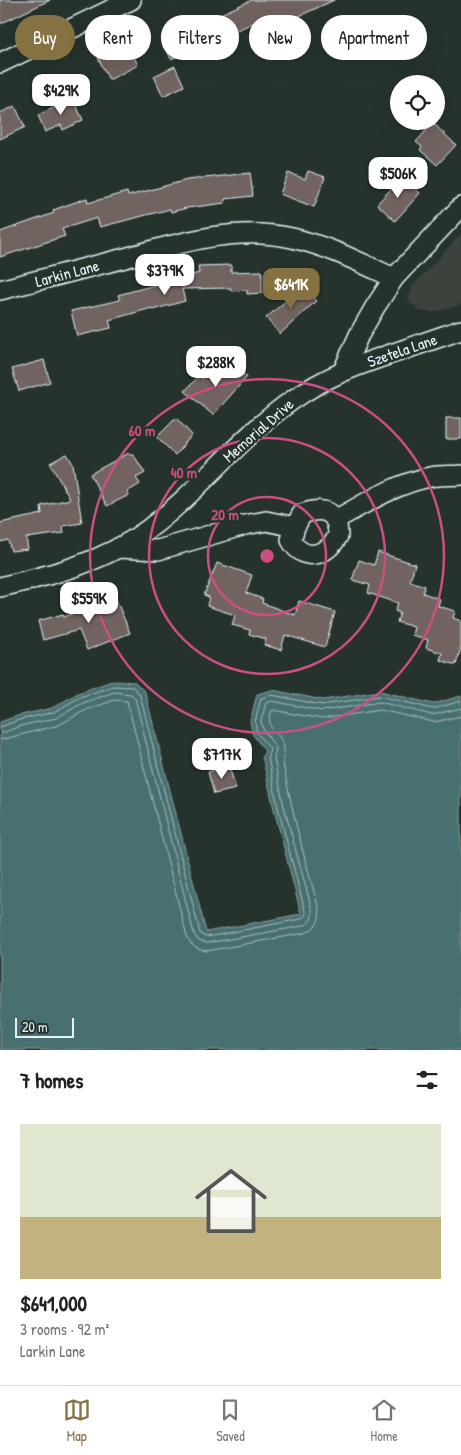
<!DOCTYPE html>
<meta charset="utf-8">
<style>
:root{--surface:#fff;--page:#f6f6f6;--text:#222;--muted:#767676;--line:#e0e0e0;--accent:#857141}
body{margin:0;font-family:"Patrick Hand",sans-serif;background:var(--page);color:var(--text);height:100vh;display:flex;flex-direction:column;font-size:19px;white-space:nowrap}
*{box-sizing:border-box;margin:0}
p{font-size:16px;color:var(--muted)}
.icon{flex:none;width:28px;height:28px;fill:none;stroke:currentColor;stroke-width:2;stroke-linecap:round;stroke-linejoin:round}
.map{position:relative;height:1050px;overflow:hidden}
.sheet{display:flex;flex-direction:column;background:var(--surface);flex:1}
.sheet>*{flex:none}
.hud{position:absolute;left:15px;top:15px;width:431px;height:45px;display:flex;gap:10px}
.fabs{position:absolute;left:390px;top:75px;display:grid;gap:10px}
.fabs a{display:grid;place-items:center;width:55px;height:55px;border-radius:50%;background:var(--surface);box-shadow:0 5px 20px #0002;font-size:25px}
.scale{position:absolute;left:15px;bottom:12px;width:59px;box-sizing:border-box;padding-left:5px;border:2px solid #e8f1f8;border-top:0;font-size:14px;line-height:18px;white-space:nowrap;color:#e8f1f8;-webkit-text-stroke:4px #26332d;paint-order:stroke}
.price{position:absolute;translate:-50% -42px;padding:0 11px;border-radius:10px;background:#fff;color:#222;font-size:16px;line-height:32px;filter:drop-shadow(0 1px 2px #0008)}
.price::after{content:'';position:absolute;left:50%;top:30px;width:15px;height:11px;margin-left:-8px;background:inherit;clip-path:polygon(0 0,100% 0,50% 100%)}
.price.on{background:var(--accent);color:#fff}
ul{padding:0;list-style:none}
li{display:grid;align-content:center;gap:10px;height:265px;padding:0 20px}
li+li{border-top:1px solid var(--line)}
li span{display:grid;place-items:center;height:155px;border-radius:0px;color:#555}
li>.icon{margin-inline-start:auto}
span .icon{width:90px;height:90px;fill:#fffc;stroke-width:1}
li b{font-size:21px}
h2{display:flex;justify-content:space-between;align-items:center;height:60px;padding:0 20px;font-size:21px}
.chip{padding:0 18px;border-radius:22px;background:var(--surface);box-shadow:0 5px 20px #0002;font-size:18px;line-height:45px}
.chip.on{background:var(--accent);color:#fff}
.tab-bar{display:flex;justify-content:space-around;align-items:center;height:70px;border-top:1px solid var(--line);background:var(--surface);font-size:14px;color:var(--muted)}
.tab-bar a{display:grid;justify-items:center;gap:2px}
.tab-bar .on{color:var(--accent)}
.map>svg:first-child{display:block}
.built{fill:#3c423c}
.water{fill:#4a6f6f;stroke:#89a3a6}
.lines{fill:none;stroke-linecap:round;stroke-linejoin:round}
.shore{stroke:#a9bdc1;stroke-width:1}
.building{fill:#71645f;stroke:#e8f1f8}
.minor-casing{stroke:#e8f1f8;stroke-width:22}
.minor{stroke:#26332d;stroke-width:19}
.ring{fill:none;stroke:#cc4e82;stroke-width:2.5}
.labels{text-anchor:middle;stroke-width:5;stroke-linejoin:round;paint-order:stroke}
.street-label{font-size:16px;fill:#e8f1f8;stroke:#26332d}
.centre{fill:#cc4e82;stroke:#26332d;stroke-width:2.5}
.ring-label{font-size:15px;text-anchor:middle;font-weight:bold;fill:#cc4e82;stroke:#26332d;stroke-width:5;stroke-linejoin:round;paint-order:stroke}
</style>
<div class="map">
<svg width="461" height="1050" viewBox="0 0 461 1050">
<rect width="100%" height="100%" fill="#26332d"/>
<filter id="ink" filterUnits="userSpaceOnUse"><feTurbulence type="fractalNoise" baseFrequency=".02" numOctaves="2"/><feDisplacementMap in="SourceGraphic" scale="10" xChannelSelector="R" yChannelSelector="G"/><feConvolveMatrix kernelMatrix="1 2 1 2 8 2 1 2 1" color-interpolation-filters="sRGB"/></filter>
<g filter="url(#ink)">
<polygon class="built" points="461,234 461,305 434,312 419,311 408,300 412,287"/>
<polygon class="water" points="112,681 135,682 145,692 206,932 301,914 274,809 262,756 265,751 253,735 250,722 257,694 272,690 323,700 380,691 433,704 461,696 461,1050 0,1050 0,722 17,716 52,708 78,693"/>
<g class="lines">
<g class="shore">
<polyline points="0,727 19,720 54,712 80,697 113,686 133,687 140,695 200,933 203,936 207,937 301,919 306,915 278,808 268,757 270,749 257,733 255,722 261,698 272,695 322,705 380,696 433,709 461,701"/>
<path d="M 0,733 L 5,732 L 20,726 L 56,718 L 83,703 L 114,692 L 131,694 L 135,698 L 194,934 L 199,941 L 207,943 L 303,926 C 310,923 313,918 312,910 L 284,807 L 274,759 L 276,748 L 263,729 L 261,721 L 266,703 L 272,701 L 322,711 L 380,702 L 432,715 L 461,708"/>
<path d="M 0,740 L 59,725 L 86,710 L 115,700 L 127,701 L 187,937 C 191,946 197,950 207,951 L 305,933 C 316,929 321,920 319,909 C 305,861 292,812 283,763 C 282,757 285,753 284,748 C 281,729 264,734 272,710 L 322,719 L 380,710 L 434,722 L 461,716"/>
</g>
</g>
<g class="building">
<polygon points="0,0 50,0 0,24"/>
<polygon points="252,0 334,0 267,31 262,19 171,59 161,38 188,26 189,28"/>
<polygon points="127,44 138,65 109,80 98,58"/>
<polygon points="175,66 184,86 163,96 154,76"/>
<polygon points="73,99 83,120 63,130 61,125 45,132 38,115"/>
<polygon points="15,106 25,127 0,139 0,113"/>
<polygon points="433,123 456,145 437,165 420,150 422,147 416,142"/>
<polygon points="308,171 325,177 314,207 280,194 288,173 305,179"/>
<polygon points="250,173 253,196 225,199 225,203 187,208 171,212 170,209 100,227 97,218 62,229 65,236 0,257 0,232 54,213 53,210 87,198 88,203 127,192 128,196 187,180"/>
<polygon points="402,177 420,193 395,221 377,204"/>
<polygon points="231,265 231,272 262,271 262,293 247,294 247,290 231,291 231,288 182,289 185,301 152,310 152,308 109,320 111,328 77,336 71,311 120,300 118,295 199,273 198,266"/>
<polygon points="303,286 316,301 280,334 266,318"/>
<polygon points="44,360 50,382 19,391 12,369"/>
<polygon points="230,362 247,377 213,415 185,391 199,376 202,379 208,372 216,379"/>
<polygon points="176,418 192,435 175,455 157,437"/>
<rect x="446" y="418" width="15" height="21"/>
<polygon points="67,454 73,464 82,523 63,526 64,533 26,538 28,549 11,551 8,540 0,542 0,523 42,514 41,506 70,499 50,463"/>
<polygon points="127,454 133,454 145,473 136,478 140,484 127,492 129,495 107,506 90,474"/>
<polygon points="378,552 415,564 410,581 425,586 423,593 440,599 438,606 455,611 453,618 461,621 461,647 456,665 440,660 442,653 426,648 428,640 412,635 414,627 397,622 400,613 395,611 398,603 368,593 370,585 352,580 359,560 374,565"/>
<polygon points="217,563 252,575 246,593 263,599 262,603 295,615 299,601 335,612 325,647 285,635 281,650 264,645 266,639 249,634 250,630 232,625 235,615 207,606 209,597 204,595"/>
<polygon points="115,597 130,633 87,650 79,630 43,640 38,621 63,614 64,617"/>
<polygon points="229,766 236,789 214,794 208,772"/>
</g>
<g class="lines">
<defs>
<g id="minor">
<polyline points="0,63 131,0"/>
<path d="M 0,290 C 40,280 81,269 121,259 C 176,244 234,225 292,238 C 328,246 361,263 394,278"/>
<polyline points="343,371 359,335 375,307 394,278 461,207"/>
<path d="M 335,520 C 366,503 395,484 430,477 C 440,475 451,476 461,475"/>
<path d="M 118,548 L 158,550 L 245,525 L 266,521 L 295,527 L 291,540 C 303,563 327,556 338,536 C 338,531 337,524 335,520 C 329,507 313,510 302,514 L 295,527"/>
<path d="M 0,587 C 52,575 104,562 147,530 C 200,491 240,436 294,399 C 326,376 363,363 400,351 C 420,344 440,337 461,330"/>
</g>
</defs>
<use href="#minor" class="minor-casing"/>
<use href="#minor" class="minor"/>
</g>
</g>
<g class="ring">
<circle cx="267" cy="556" r="59"/>
<circle cx="267" cy="556" r="118"/>
<circle cx="267" cy="556" r="177"/>
</g>
<g class="labels">
<g class="street-label">
<text transform="translate(67 273) rotate(-15)" y="6">Larkin Lane</text>
<text transform="translate(402 350) rotate(-19)" y="6">Szetela Lane</text>
<text transform="translate(258 430) rotate(-41)" y="6">Memorial Drive</text>
</g>
</g>
<circle cx="267" cy="556" r="8" class="centre"/>
<g class="ring-label">
<text x="142" y="436">60 m</text>
<text x="184" y="478">40 m</text>
<text x="225" y="520">20 m</text>
</g>
</svg>
<div class="fabs">
<a><svg class="icon" aria-label="locate" viewBox="0 0 24 24"><circle cx="12" cy="12" r="6"/><path d="M12 2v4M12 18v4M2 12h4M18 12h4"/></svg></a>
</div>
<div class="scale">20 m</div>
<b class="price" style="left:61px;top:116px">$429K</b>
<b class="price" style="left:398px;top:199px">$506K</b>
<b class="price" style="left:165px;top:296px">$379K</b>
<b class="price on" style="left:291px;top:310px">$641K</b>
<b class="price" style="left:216px;top:388px">$288K</b>
<b class="price" style="left:89px;top:624px">$559K</b>
<b class="price" style="left:222px;top:780px">$717K</b>
<div class="hud">
<a class="chip on">Buy</a>
<a class="chip">Rent</a>
<a class="chip">Filters</a>
<a class="chip">New</a>
<a class="chip">Apartment</a>
</div>
</div>
<section class="sheet">
<h2>7 homes<svg class="icon" aria-label="filters" viewBox="0 0 24 24"><path d="M4 7h16M4 17h16"/><circle cx="9" cy="7" r="2"/><circle cx="15" cy="17" r="2"/></svg></h2>
<ul>
<li><span style="background:linear-gradient(#dfe7d0 60%,#c2b280 0)"><svg class="icon" aria-label="home" viewBox="0 0 24 24"><path d="M3 11l9-7 9 7M6 9v11h12V9"/></svg></span><div><b>$641,000</b><p>3 rooms · 92 m²</p><p>Larkin Lane</p></div></li>
</ul>
</section>
<nav class="tab-bar">
<a class="on"><svg class="icon" aria-label="map" viewBox="0 0 24 24"><path d="M3 6l6-2 6 2 6-2v14l-6 2-6-2-6 2zM9 4v14M15 6v14"/></svg>Map</a>
<a><svg class="icon" aria-label="saved" viewBox="0 0 24 24"><path d="M7 4h10v16l-5-4-5 4z"/></svg>Saved</a>
<a><svg class="icon" aria-label="home" viewBox="0 0 24 24"><path d="M3 11l9-7 9 7M6 9v11h12V9"/></svg>Home</a>
</nav>
